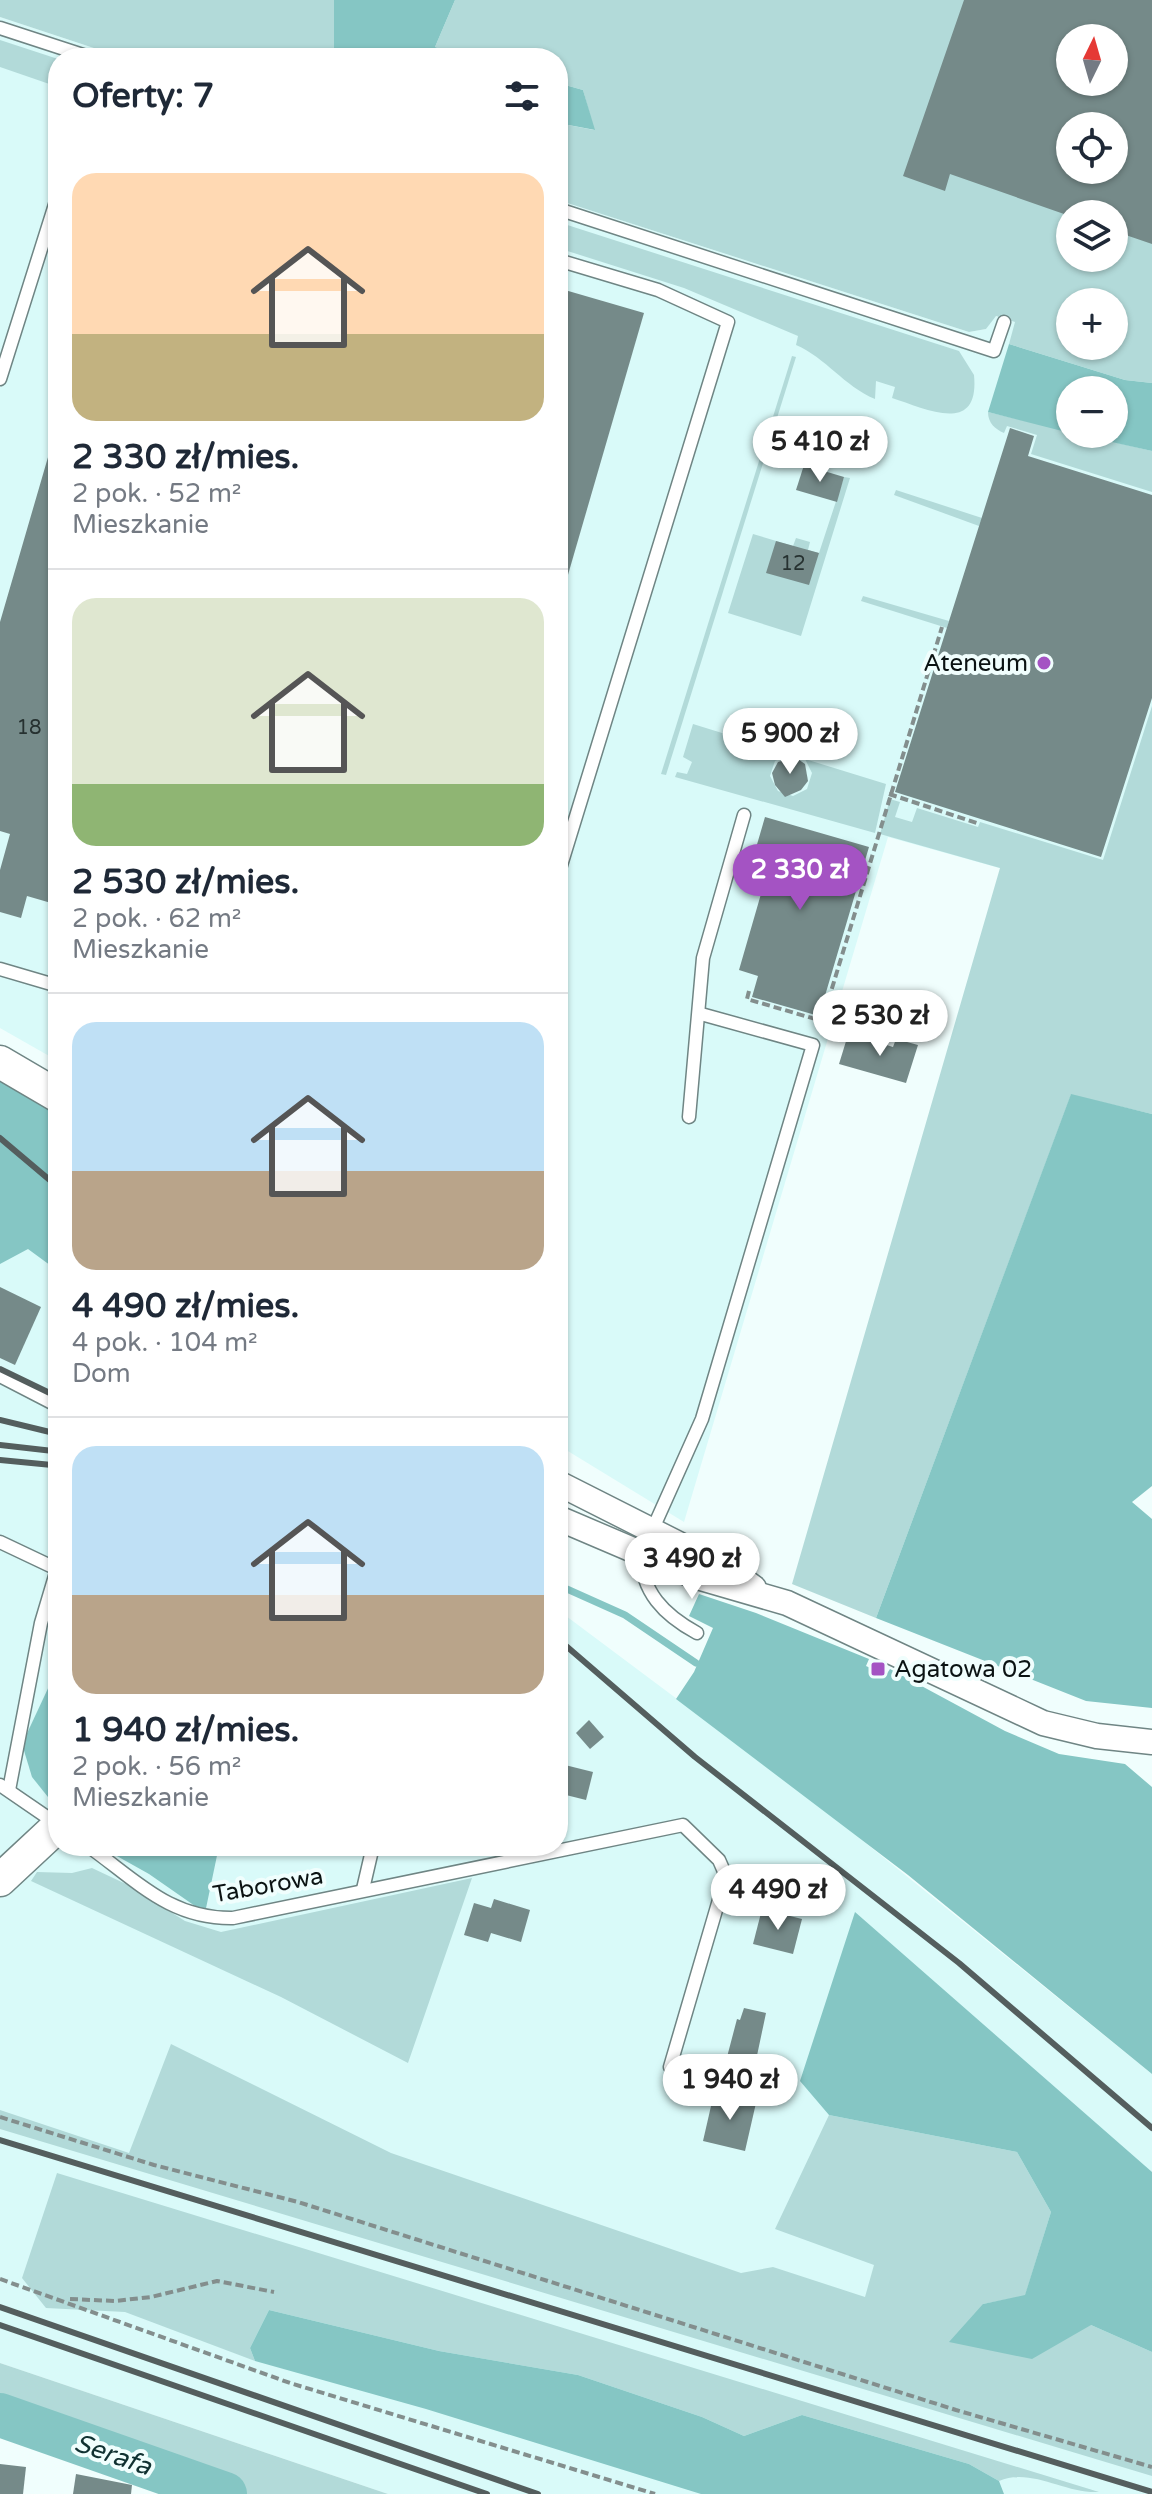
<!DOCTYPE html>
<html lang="pl">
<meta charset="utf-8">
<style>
:root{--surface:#fff;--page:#f2f2f3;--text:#1f2937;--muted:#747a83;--line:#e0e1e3;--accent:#a453c3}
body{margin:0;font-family:"Varela Round",sans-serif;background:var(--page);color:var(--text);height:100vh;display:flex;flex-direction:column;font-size:30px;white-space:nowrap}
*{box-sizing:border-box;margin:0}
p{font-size:26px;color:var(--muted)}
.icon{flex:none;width:44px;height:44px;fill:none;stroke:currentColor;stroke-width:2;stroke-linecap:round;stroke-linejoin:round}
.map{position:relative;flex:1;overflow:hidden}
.panel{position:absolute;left:48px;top:48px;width:520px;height:1808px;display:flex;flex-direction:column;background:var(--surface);border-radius:32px;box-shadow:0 2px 6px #0004}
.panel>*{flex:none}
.needle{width:52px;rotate:5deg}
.fabs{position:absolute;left:1056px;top:24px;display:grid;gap:16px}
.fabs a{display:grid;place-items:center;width:72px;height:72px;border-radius:50%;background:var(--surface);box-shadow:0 2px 6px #0004;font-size:40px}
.price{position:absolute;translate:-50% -68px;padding:0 18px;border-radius:28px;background:#fff;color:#222;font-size:26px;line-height:52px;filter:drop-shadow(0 2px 4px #0008)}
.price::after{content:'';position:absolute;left:50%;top:48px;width:24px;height:18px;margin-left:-12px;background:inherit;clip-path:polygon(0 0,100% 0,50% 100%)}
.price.current{background:var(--accent);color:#fff}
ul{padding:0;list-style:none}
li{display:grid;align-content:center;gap:16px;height:424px;padding:0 24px}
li+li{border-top:2px solid var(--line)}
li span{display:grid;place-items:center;height:248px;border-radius:24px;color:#555}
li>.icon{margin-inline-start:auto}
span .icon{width:144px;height:144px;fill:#fffc;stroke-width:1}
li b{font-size:34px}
h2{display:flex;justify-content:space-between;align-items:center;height:96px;padding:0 24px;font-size:34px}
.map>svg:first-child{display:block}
.built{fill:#d9faf9}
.green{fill:#b2dad9;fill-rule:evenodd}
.forest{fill:#85c6c4}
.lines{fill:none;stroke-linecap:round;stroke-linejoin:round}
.stream{stroke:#85c6c4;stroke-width:7}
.river{stroke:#85c6c4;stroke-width:44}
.building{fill:#758a89;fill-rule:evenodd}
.service-casing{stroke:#6f8584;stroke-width:15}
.minor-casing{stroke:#6f8584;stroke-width:27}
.tertiary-casing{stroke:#6f8584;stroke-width:35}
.path{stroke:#838e8d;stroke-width:4;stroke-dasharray:8 4;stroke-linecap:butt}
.service{stroke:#fff;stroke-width:12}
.minor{stroke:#fff;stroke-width:24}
.tertiary{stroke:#fff;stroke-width:32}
.rail{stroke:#545e5e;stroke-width:6}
.poi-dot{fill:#a453c3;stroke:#f0fefd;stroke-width:3}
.labels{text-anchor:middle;stroke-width:8;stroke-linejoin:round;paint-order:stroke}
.number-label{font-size:20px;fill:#263130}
.poi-label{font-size:24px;fill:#0b1313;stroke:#f0fefd;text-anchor:end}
.street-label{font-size:24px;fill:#0b1313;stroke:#f0fefd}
.water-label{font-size:26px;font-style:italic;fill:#103131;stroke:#f0fefd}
</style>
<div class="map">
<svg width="1152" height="2494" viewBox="0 0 1152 2494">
<rect width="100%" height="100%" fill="#f0fefd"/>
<g class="built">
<polygon points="0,17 124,58 58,58 58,1061 0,1028"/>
<polygon points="558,200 969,332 986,329 995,316 1016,322 989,412 1152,451 1152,786 1118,901 888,837 684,1522 558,1445"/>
<polygon points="0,1100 58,1148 58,1846 558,1846 558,1610 816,1803 1152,2074 1152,2494 388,2494 0,2363"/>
</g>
<g class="green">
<polygon points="0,0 334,0 334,58 124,58 0,17"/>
<path d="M 455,0 L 1152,0 L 1152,383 L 1125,380 L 1009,344 L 1015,322 L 996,316 L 986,329 L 969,332 L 558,200 L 558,123 L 594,130 L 583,90 L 558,83 L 558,58 L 473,58 L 435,47 ZM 1070,38 L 1114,38 L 1114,82 L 1070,82 ZM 1070,126 L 1114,126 L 1114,170 L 1070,170 ZM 1070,214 L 1114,214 L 1114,258 L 1070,258 ZM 1070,302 L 1114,302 L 1114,346 L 1070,346 Z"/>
<polygon points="0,40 58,59 58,87 0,67"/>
<path d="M 558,222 L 959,351 L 974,375 C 980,437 924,408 892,398 L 895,387 L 876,381 L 875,399 C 844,386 826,358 796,345 L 798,336 L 684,288 L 558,248 Z"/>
<polygon points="792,356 796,357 666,775 661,774"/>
<path d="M 988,412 L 1152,451 L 1152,492 L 1031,454 L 1037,435 L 1007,426 L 1004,433 C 995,429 988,423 988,412 Z"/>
<polygon points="844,477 850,478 801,636 728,613 753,534 793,546 796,538 810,542 808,550 819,553"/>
<polygon points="896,490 982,518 979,526 894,495"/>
<polygon points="863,596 949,621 947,628 861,601"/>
<polygon points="1152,706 1152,1114 1071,1095 876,1618 792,1584 1000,868 880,834 890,799 900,802 895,817 912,822 917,808 978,827 980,822 1103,860"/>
<polygon points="693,724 790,754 775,761 770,776 778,791 793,796 807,789 812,773 805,759 886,784 875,833 675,777 677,772 687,774 692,762 683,757"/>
<polygon points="92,1868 128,1885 185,1921 221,1932 472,1878 408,2063 281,1997 31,1881 37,1872 72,1873"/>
<polygon points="171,2044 391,2153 741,2273 773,2267 865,2297 874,2265 775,2229 829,2115 1017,2152 1051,2212 1025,2296 983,2304 1091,2325 1152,2352 1152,2476 0,2129 0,2110 129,2153"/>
<path d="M 57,2173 L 1099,2492 C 1065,2494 1031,2467 999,2481 L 969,2464 L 802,2415 L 744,2436 L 702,2417 L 578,2375 L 439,2351 L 269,2310 L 250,2348 L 255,2361 L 125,2312 L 46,2308 L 22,2278 Z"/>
<polygon points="0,2363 388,2494 208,2494 0,2426"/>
</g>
<g class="forest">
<polygon points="334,0 455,0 435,47 473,58 334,58"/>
<polygon points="558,83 583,90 595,130 558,123"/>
<polygon points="1009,344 1125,380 1152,383 1152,451 1076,434 1114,434 1114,390 1070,390 1070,433 988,412"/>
<polygon points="0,1076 58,1109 58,1271 28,1249 0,1264"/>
<polygon points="1071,1094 1152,1114 1152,1486 1132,1502 1152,1519 1152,1708 1086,1701 876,1618"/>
<polygon points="699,1594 756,1613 869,1659 866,1666 886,1675 890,1669 1005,1731 1059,1754 1125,1764 1152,1787 1152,2074 908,1875 676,1699 694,1672 713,1628 689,1616"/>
<polygon points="58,1667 58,1806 56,1807 32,1777 22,1744"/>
<polygon points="99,1846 219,1846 205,1913 149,1874"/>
<polygon points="855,1912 1152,2172 1152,2352 1091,2325 1032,2359 949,2342 983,2304 1025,2295 1051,2212 1017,2152 829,2115 800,2081"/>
<polygon points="269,2310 439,2351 578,2375 702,2417 744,2436 802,2415 969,2464 999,2481 1004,2494 701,2494 426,2409 255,2361 250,2348"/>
</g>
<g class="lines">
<polyline class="stream" points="558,1585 625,1615 696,1663"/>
<polyline class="river" points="0,2415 225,2494"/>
</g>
<g class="building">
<path d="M 964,0 L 1152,0 L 1152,244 L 1114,231 L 1114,214 L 1064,214 L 950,174 L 945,191 L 903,176 ZM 1070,38 L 1114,38 L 1114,82 L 1070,82 ZM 1070,126 L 1114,126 L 1114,170 L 1070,170 Z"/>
<polygon points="558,288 644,313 563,592 558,591"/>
<polygon points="1010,428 1034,436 1028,456 1152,495 1152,698 1101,857 895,792"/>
<polygon points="53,440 58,441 58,905 27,896 21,918 0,912 0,870 10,834 0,831 0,622"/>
<polygon points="804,465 844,477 837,502 796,490"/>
<polygon points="776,541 819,553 809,585 766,573"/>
<polygon points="795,757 805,764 808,781 801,790 785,797 775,785 772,773 778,762"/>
<polygon points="765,817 869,847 819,1016 752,997 758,976 739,970 763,887 746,882"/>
<polygon points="861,1037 893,1047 896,1039 918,1045 906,1083 839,1064 847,1038 859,1041"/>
<polygon points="0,1287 41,1307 15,1365 0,1358"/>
<polygon points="589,1720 604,1737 590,1749 576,1733"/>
<polygon points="561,1764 593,1772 586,1800 558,1793"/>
<polygon points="494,1899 530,1910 521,1942 491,1933 488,1942 464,1935 474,1903 491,1908"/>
<polygon points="762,1909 802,1919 793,1954 753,1944"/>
<polygon points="744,2008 766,2013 755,2065 727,2057 737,2019 740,2020"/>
<polygon points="714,2093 756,2103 745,2151 703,2141"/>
<polygon points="0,2464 26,2467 23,2494 0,2494"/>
<polygon points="76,2474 132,2485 131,2494 73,2494"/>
</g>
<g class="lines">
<defs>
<g id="service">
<polyline points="0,28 92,58"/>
<polyline points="558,209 994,351 1004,322"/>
<polyline points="558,260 658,290 728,322 558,875"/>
<polyline points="0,379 58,195"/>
<polyline points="0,969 58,986"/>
<polyline points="689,1117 703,958 744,815"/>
<polyline points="0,1376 58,1406"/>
<polyline points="651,1533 702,1419 813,1045 701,1014"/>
<polyline points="0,1542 57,1569"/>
<path d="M 641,1553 C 641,1592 664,1615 697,1633"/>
<polyline points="0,1785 57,1824"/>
<polyline points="9,1790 41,1623 58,1566"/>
<path d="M 88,1846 C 137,1881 170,1919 233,1918 L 683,1825 L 719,1860 L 726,1876 L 670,2067"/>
<polyline points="363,1889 373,1846"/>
</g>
<g id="minor">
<polyline points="558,1483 728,1569 754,1588"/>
<polyline points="558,1518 694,1576 787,1603 1043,1723 1097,1736 1152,1742"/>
</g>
<g id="tertiary">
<polyline points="0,1062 58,1096"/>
<polyline points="0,1880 58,1826"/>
</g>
</defs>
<use href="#service" class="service-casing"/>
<use href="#minor" class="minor-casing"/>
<use href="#tertiary" class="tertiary-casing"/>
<g class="path">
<polyline points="889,794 977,823"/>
<polyline points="749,991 747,999 822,1021 942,627"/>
<polyline points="0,2117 154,2165 298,2202 956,2410 1152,2467"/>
<polyline points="0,2279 290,2383 655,2494"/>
<polyline points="70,2299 115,2301 151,2297 217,2281 274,2292"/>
</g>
<use href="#service" class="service"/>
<use href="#minor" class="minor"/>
<use href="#tertiary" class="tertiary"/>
<g class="rail">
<polyline points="0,1138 58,1187"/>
<polyline points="0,1369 58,1397"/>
<polyline points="0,1420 58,1434"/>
<polyline points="0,1445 53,1451"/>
<polyline points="0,1460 52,1465"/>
<polyline points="558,1639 695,1757 959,1963 1152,2128"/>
<polyline points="0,2140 1152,2492"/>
<polyline points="0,2307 538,2494"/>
<polyline points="0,2325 487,2494"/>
</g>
</g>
<g class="poi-dot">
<circle cx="1044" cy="663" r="8"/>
<rect x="870" y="1661" width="16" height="16" rx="4"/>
</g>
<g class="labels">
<g class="number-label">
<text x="793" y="570">12</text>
<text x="29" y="734">18</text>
</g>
<g class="poi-label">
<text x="1028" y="671">Ateneum</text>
<text x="894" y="1677" text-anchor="start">Agatowa 02</text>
</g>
<g class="street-label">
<text transform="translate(268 1885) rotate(-10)" y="8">Taborowa</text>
</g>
<g class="water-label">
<text transform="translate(113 2454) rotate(19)" y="9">Serafa</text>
</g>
</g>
</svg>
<div class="fabs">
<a><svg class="needle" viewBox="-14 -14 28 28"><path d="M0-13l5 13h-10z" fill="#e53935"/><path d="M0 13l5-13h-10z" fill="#747a83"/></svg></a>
<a><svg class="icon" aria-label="locate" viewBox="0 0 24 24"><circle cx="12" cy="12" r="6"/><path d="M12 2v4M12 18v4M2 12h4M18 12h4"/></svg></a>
<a><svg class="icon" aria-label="layers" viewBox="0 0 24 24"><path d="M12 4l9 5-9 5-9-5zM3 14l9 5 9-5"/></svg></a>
<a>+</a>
<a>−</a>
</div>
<b class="price" style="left:820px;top:484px">5 410 zł</b>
<b class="price" style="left:790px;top:776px">5 900 zł</b>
<b class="price current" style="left:800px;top:912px">2 330 zł</b>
<b class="price" style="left:880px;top:1058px">2 530 zł</b>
<b class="price" style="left:692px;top:1601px">3 490 zł</b>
<b class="price" style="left:778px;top:1932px">4 490 zł</b>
<b class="price" style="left:730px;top:2122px">1 940 zł</b>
<section class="panel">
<h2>Oferty: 7<svg class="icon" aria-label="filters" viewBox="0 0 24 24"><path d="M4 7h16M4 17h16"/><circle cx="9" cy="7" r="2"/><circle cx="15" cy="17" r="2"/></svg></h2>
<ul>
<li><span style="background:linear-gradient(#ffd9b3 65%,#c2b280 0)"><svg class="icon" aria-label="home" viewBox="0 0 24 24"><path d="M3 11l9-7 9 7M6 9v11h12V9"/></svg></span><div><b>2 330 zł/mies.</b><p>2 pok. · 52 m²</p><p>Mieszkanie</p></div></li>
<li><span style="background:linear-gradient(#dfe7d0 75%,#8fb573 0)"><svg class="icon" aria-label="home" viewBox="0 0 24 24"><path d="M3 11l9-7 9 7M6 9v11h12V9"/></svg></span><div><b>2 530 zł/mies.</b><p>2 pok. · 62 m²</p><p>Mieszkanie</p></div></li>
<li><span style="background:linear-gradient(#bfe0f5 60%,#b9a48a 0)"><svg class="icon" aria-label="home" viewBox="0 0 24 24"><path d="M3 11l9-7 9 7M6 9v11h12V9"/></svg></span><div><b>4 490 zł/mies.</b><p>4 pok. · 104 m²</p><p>Dom</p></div></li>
<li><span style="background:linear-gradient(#bfe0f5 60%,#b9a48a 0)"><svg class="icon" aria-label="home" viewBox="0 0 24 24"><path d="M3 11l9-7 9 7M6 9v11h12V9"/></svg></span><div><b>1 940 zł/mies.</b><p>2 pok. · 56 m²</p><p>Mieszkanie</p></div></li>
</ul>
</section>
</div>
